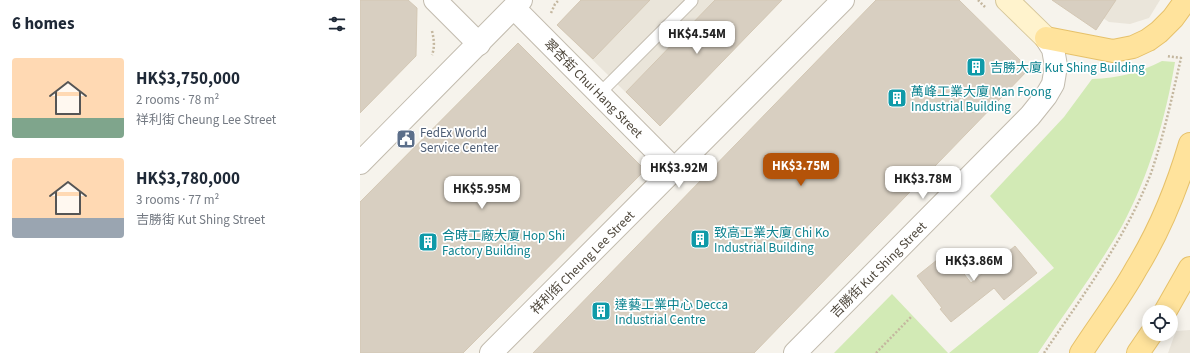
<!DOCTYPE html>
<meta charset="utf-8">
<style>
:root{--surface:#fff;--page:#f6f6f7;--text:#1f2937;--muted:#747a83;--accent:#b45309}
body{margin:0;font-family:"Source Sans 3","Noto Sans TC",sans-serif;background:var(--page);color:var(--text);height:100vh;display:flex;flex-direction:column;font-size:15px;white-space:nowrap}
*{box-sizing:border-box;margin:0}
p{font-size:13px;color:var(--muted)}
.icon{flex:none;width:22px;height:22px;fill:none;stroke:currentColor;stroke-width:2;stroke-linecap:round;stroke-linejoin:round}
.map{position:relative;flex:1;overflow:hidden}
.panel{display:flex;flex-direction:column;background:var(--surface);width:360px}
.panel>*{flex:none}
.tools{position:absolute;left:782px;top:305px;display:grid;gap:8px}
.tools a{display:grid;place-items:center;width:36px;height:36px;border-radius:50%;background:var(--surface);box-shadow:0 2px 10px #0003;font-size:20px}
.price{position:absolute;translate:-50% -34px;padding:0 9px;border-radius:8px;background:#fff;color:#222;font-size:13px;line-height:26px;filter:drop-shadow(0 1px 2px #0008)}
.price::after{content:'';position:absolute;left:50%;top:24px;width:12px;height:9px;margin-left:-6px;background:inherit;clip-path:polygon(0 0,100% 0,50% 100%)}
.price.current{background:var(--accent);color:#fff}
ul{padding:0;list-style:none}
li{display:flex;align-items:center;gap:12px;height:100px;padding:0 12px}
li span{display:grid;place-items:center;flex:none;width:112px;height:80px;border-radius:4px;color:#555}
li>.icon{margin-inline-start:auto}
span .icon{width:48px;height:48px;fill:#fffc;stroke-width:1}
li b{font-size:17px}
h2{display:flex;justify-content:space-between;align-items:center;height:48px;padding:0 12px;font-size:17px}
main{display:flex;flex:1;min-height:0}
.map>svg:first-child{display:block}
.residential{fill:#eae5da}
.garden{fill:#d2eab5}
.building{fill:#d8cfc1;stroke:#d3c7b4}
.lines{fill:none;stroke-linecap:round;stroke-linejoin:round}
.lane-casing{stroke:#c2bbae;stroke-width:13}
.street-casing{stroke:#c2bbae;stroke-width:24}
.secondary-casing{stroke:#d6c79b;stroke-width:24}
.primary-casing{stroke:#e6c16a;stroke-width:24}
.path{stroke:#c4b79f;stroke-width:2.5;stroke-dasharray:2 2;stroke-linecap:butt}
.lane{stroke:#fff;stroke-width:11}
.street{stroke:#fff;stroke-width:22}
.secondary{stroke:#fff3cd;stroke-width:22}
.primary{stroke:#ffe39c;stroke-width:22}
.labels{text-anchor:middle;stroke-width:3.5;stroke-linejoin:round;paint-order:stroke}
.culture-label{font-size:13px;fill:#0d838f;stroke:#fff;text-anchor:start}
.street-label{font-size:13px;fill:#4b4439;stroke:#fff}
.service-label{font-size:13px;fill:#4e5e75;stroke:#fff;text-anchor:start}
</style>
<main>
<section class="panel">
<h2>6 homes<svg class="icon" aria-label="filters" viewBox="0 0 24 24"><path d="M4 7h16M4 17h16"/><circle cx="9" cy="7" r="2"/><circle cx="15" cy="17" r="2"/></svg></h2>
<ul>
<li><span style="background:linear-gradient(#ffd9b3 75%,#7fa58c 0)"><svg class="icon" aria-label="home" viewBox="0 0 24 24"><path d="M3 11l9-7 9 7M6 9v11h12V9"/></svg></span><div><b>HK$3,750,000</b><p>2 rooms · 78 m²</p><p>祥利街 Cheung Lee Street</p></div></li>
<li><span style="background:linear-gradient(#ffd9b3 75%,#9aa5b1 0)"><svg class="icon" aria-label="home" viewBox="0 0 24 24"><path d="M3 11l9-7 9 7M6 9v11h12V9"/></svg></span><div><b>HK$3,780,000</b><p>3 rooms · 77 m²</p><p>吉勝街 Kut Shing Street</p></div></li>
</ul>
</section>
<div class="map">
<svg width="830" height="353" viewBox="0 0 830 353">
<rect width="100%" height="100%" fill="#f6f3ec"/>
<g class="residential">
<polygon points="221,0 422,0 300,126 197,25"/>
<polygon points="716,0 800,0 789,18 770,24 749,22"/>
<polygon points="830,330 830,353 808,353 816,331"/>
</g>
<g class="garden">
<path d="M 802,61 L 815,62 C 806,117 789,176 762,226 C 737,270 706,311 678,353 L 589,353 L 694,268 L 630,196 L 704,117 L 732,79 C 759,78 778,73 802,61 Z"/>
<polygon points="532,294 588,353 474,353"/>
</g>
<g class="building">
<polygon points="0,0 48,0 57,8 56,56 0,113"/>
<polygon points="221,0 290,0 233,59 197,25"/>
<polygon points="355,0 422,0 300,126 266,92"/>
<polygon points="516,0 599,0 669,69 394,353 173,353"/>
<polygon points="692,0 756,0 736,30"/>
<polygon points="158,43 285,170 103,353 0,353 0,202"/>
<polygon points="655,246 677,273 644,300 634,288 591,322 580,309 582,308 557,276 587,252 611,283"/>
</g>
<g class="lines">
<defs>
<polyline id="lane" points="239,94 332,1"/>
<g id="street">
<polyline points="75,0 119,44"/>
<polyline points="154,8 314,169"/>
<polyline points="0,163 161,0"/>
<polyline points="131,353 483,0"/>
<polyline points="435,353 670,116 686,96 693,84 696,66 693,49 686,38"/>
</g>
<polyline id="secondary" points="647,0 686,38"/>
<g id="primary">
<polyline points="686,38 753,51 773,47 788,40 799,32 813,18 826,0"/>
<polyline points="805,312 830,268"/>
<path d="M 721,353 C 739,325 760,298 776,269 C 800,230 817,188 830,144"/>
<polyline points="778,353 791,334"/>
</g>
</defs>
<use href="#lane" class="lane-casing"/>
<use href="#street" class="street-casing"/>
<use href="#secondary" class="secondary-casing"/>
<use href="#primary" class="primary-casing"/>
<g class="path">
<polyline points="618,0 625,7"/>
<polyline points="191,13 195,4 199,0"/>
<path d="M 72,31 C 74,39 75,47 72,55"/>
<polyline points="516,353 552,316"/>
<path d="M 684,353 C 723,295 766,238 791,173 C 804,135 812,97 821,58 L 806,56"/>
</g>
<use href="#lane" class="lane"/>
<use href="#street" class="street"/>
<use href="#secondary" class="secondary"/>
<use href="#primary" class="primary"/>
</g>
<defs>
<symbol id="building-square" viewBox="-11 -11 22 22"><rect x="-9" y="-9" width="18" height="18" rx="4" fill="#0f9aa8" stroke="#fff"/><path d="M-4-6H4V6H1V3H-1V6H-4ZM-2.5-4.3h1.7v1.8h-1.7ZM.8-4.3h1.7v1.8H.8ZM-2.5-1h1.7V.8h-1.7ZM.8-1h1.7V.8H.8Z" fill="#fff"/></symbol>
<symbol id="civic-square" viewBox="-11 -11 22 22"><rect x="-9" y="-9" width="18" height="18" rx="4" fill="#5c6f8a" stroke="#fff"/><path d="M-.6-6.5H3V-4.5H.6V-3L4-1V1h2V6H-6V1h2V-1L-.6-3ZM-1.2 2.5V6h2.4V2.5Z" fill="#fff"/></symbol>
</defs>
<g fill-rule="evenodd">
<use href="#building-square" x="605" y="56" width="22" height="22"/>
<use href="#building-square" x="526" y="87" width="22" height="22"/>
<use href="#civic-square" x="35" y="128" width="22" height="22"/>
<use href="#building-square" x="329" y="228" width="22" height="22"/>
<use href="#building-square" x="57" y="231" width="22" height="22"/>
<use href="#building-square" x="230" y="300" width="22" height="22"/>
</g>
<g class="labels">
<g class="culture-label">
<text x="630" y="72">吉勝大廈 Kut Shing Building</text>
<text x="551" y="96">萬峰工業大廈 Man Foong<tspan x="551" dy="15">Industrial Building</tspan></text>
<text x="354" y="237">致高工業大廈 Chi Ko<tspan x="354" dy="15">Industrial Building</tspan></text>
<text x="82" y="240">合時工廠大廈 Hop Shi<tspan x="82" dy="15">Factory Building</tspan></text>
<text x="255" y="309">達藝工業中心 Decca<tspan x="255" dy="15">Industrial Centre</tspan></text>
</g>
<g class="street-label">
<text transform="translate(234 88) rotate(45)" y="5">翠杏街 Chui Hang Street</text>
<text transform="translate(222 262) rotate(-45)" y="5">祥利街 Cheung Lee Street</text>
<text transform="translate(518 269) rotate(-45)" y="5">吉勝街 Kut Shing Street</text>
</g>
<g class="service-label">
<text x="60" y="137">FedEx World<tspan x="60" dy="15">Service Center</tspan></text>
</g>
</g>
</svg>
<div class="tools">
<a><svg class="icon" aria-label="locate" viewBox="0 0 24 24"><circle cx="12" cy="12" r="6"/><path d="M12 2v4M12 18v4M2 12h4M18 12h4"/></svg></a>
</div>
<b class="price" style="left:337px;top:55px">HK$4.54M</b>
<b class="price current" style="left:441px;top:187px">HK$3.75M</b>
<b class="price" style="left:319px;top:189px">HK$3.92M</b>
<b class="price" style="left:563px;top:200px">HK$3.78M</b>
<b class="price" style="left:122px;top:210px">HK$5.95M</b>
<b class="price" style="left:614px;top:282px">HK$3.86M</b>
</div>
</main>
